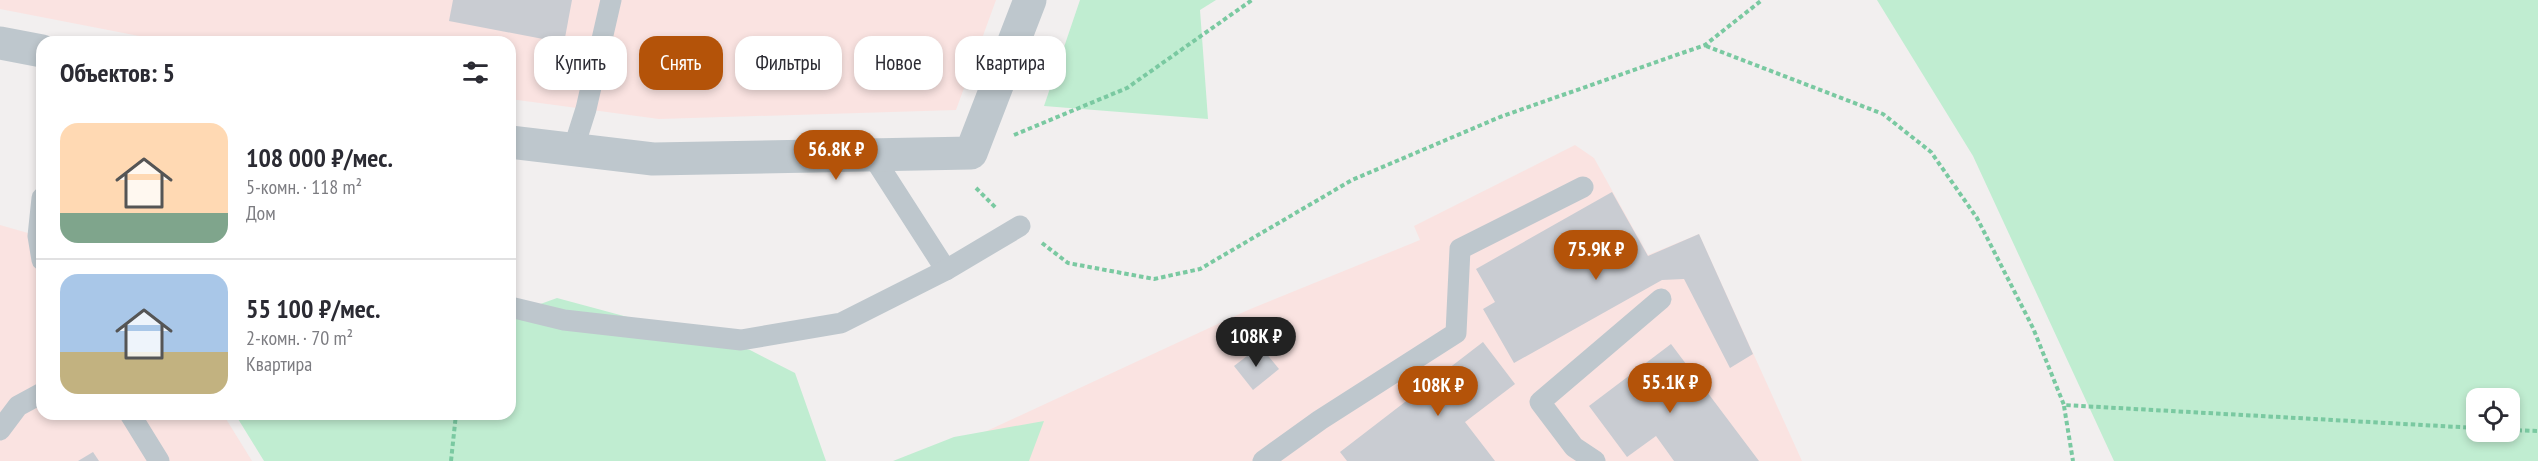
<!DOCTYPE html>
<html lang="ru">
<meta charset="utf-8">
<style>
:root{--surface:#fff;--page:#f7f7f7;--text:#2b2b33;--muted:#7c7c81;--line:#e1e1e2;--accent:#b45309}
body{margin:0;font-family:"PT Sans Narrow",sans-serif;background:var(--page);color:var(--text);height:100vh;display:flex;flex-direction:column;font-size:22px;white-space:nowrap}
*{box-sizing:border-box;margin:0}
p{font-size:20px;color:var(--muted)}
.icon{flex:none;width:33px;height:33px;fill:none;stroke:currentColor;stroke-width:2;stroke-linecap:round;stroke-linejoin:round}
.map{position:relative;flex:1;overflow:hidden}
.sheet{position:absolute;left:36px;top:36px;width:480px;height:384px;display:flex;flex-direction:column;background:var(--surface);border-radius:18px;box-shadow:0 3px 9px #0003}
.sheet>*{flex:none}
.top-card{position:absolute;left:534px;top:36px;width:570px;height:54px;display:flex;gap:12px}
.tools{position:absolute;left:2466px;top:388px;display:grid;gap:12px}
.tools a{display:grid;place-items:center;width:54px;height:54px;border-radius:12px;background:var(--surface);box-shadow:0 3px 9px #0003;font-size:30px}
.price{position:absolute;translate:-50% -51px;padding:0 14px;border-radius:21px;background:var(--accent);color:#fff;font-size:20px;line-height:39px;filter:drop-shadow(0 2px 3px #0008)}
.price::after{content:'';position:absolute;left:50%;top:36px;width:18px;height:14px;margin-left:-9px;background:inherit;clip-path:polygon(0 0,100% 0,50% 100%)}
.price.active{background:#222;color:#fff}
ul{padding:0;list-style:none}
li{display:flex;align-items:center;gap:18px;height:150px;padding:0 24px}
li+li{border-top:2px solid var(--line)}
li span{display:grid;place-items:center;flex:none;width:168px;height:120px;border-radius:18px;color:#555}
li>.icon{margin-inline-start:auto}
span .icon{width:72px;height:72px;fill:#fffc;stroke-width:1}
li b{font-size:26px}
h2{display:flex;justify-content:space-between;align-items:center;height:72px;padding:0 24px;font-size:26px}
.pill{padding:0 21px;border-radius:18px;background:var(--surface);box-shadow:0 3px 9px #0003;font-size:21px;line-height:54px}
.pill.active{background:var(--accent);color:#fff}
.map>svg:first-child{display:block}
.medical{fill:#fae3e1}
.green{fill:#c0edd1;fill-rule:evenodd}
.building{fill:#c9ccd2}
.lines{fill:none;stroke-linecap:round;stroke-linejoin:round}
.path{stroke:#7ac9a1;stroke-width:4;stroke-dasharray:4.5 3;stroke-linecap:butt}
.lane{stroke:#bec7cd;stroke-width:21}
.street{stroke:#bec7cd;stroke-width:33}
</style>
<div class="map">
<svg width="2538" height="461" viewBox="0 0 2538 461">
<rect width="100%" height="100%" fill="#f2efef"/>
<g class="medical">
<polygon points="0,0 996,0 956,110 659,119 510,99 510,42 170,42 0,9"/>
<polygon points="1575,145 1594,158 1648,255 1699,234 1802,461 922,461 1248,310 1420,240 1414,226"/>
<polygon points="0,225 42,237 42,414 223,414 252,461 0,461"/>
</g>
<g class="green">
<polygon points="1080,0 1216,0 1200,10 1208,119 1044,106"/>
<path d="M 1877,0 L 2538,0 L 2538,461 L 2114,461 L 1973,156 ZM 2476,399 L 2510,399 L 2510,432 L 2476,432 Z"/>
<polygon points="557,298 750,350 795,373 826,461 264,461 235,414 510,414 510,315"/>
<polygon points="1044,421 1029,461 893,461 954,437"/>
</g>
<g class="building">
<polygon points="453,0 572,0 564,43 449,21"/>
<polygon points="1612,192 1648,256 1699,234 1753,354 1730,368 1684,279 1662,280 1514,363 1483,309 1495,302 1476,269"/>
<polygon points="1483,342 1515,384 1465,422 1495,461 1347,461 1340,452"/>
<polygon points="1671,344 1759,461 1674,461 1656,436 1627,457 1589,406"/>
<polygon points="1260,346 1279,369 1253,390 1234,366"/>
<polygon points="93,452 99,461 78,461"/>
</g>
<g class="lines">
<g class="path">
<polyline points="1706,46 1883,114 1931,152 1977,218 2033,328 2064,405 2476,428"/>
<polyline points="1014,135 1127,88 1252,0"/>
<polyline points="976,188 996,208"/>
<polyline points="1042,243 1068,263 1154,279 1200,269 1352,180 1500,117 1705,45 1762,0"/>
<polyline points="2064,406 2073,461"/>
<polyline points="2510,430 2538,431"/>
<polyline points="451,461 456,414"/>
</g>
<g class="lane">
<polyline points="573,150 586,109 611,0"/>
<polyline points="872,155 946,270"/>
<polyline points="42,198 38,236 42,260"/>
<polyline points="510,307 564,320 741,340 841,323 946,270 1020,226"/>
<polyline points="130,414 159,461"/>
<polyline points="0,430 18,406 42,393"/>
<polyline points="1263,461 1320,420 1456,333 1460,249 1583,187"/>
<polyline points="1595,461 1574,447 1540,402 1661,299"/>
</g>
<g class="street">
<polyline points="0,43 42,51"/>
<polyline points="510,142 653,159 971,153 1030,0"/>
</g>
</g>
</svg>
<div class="tools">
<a><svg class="icon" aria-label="locate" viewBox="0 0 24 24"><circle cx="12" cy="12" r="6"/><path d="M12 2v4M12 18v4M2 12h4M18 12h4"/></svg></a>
</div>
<b class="price" style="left:836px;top:181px">56.8K ₽</b>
<b class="price" style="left:1596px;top:281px">75.9K ₽</b>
<b class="price active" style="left:1256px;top:368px">108K ₽</b>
<b class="price" style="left:1670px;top:414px">55.1K ₽</b>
<b class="price" style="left:1438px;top:417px">108K ₽</b>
<div class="top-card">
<a class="pill">Купить</a>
<a class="pill active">Снять</a>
<a class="pill">Фильтры</a>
<a class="pill">Новое</a>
<a class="pill">Квартира</a>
</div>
<section class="sheet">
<h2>Объектов: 5<svg class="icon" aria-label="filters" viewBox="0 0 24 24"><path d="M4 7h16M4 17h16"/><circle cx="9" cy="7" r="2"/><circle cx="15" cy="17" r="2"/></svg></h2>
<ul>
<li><span style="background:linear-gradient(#ffd9b3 75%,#7fa58c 0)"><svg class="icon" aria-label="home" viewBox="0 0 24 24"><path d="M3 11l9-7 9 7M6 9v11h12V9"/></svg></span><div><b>108 000 ₽/мес.</b><p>5-комн. · 118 m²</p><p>Дом</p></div></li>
<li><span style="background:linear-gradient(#a9c7e8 65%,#c2b280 0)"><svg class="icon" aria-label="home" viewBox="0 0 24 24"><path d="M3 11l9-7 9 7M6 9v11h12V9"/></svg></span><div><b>55 100 ₽/мес.</b><p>2-комн. · 70 m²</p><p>Квартира</p></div></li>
</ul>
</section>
</div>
